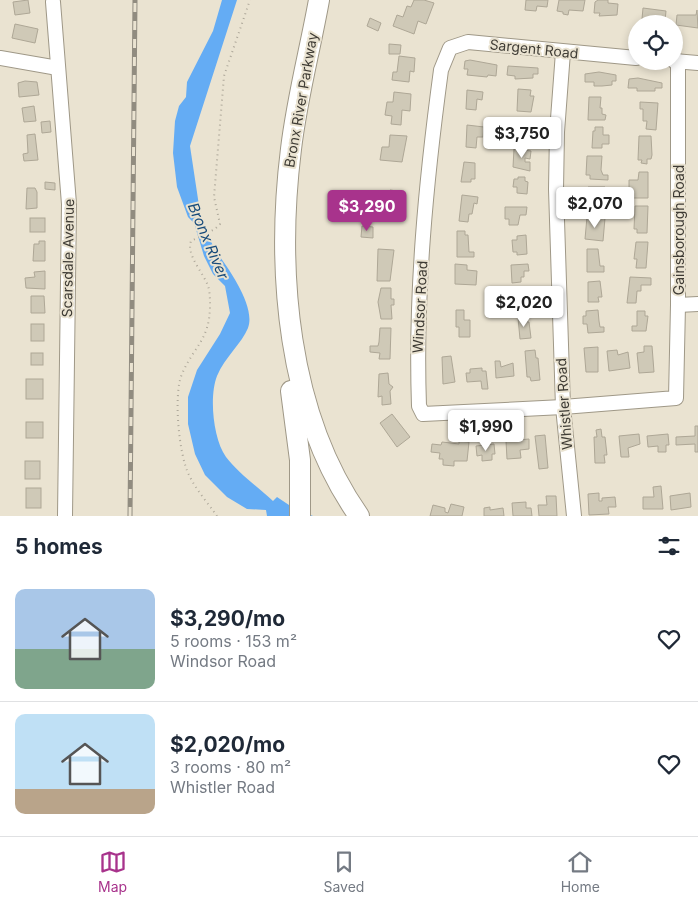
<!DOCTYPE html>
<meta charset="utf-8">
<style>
:root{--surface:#fff;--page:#f2f2f3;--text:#1f2937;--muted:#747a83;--line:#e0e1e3;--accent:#a8338c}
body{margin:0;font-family:Inter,sans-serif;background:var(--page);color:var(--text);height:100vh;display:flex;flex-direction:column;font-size:19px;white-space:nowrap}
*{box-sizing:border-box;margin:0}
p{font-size:16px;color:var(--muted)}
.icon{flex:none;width:28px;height:28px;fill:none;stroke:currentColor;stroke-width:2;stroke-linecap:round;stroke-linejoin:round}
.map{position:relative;height:516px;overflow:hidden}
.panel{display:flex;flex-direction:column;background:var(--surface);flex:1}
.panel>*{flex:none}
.fabs{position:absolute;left:628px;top:15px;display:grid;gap:10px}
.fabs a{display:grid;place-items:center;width:55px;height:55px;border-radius:50%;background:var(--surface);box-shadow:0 2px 8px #0003;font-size:25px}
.price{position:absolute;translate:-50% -42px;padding:0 11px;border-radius:5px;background:#fff;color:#222;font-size:16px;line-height:32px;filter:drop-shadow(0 1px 2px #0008)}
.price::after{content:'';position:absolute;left:50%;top:30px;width:15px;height:11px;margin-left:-8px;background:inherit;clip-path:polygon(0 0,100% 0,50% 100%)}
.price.active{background:var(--accent);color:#fff}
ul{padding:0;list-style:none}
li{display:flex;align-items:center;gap:15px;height:125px;padding:0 15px}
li+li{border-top:1px solid var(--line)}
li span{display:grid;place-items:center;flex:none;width:140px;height:100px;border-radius:10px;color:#555}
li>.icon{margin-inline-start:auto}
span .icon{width:60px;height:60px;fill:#fffc;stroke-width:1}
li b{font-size:21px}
h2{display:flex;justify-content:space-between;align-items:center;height:60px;padding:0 15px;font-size:21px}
.dock{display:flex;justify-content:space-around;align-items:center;height:70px;border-top:1px solid var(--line);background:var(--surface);font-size:14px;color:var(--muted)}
.dock a{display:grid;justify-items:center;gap:2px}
.dock .active{color:var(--accent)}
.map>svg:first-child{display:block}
.water{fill:#64acf4}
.building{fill:#cfc9b7;stroke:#aea796}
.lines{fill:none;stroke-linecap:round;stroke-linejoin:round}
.minor-casing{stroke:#9f9887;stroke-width:16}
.highway-casing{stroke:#9f9887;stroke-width:22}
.path{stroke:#aea89a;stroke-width:2;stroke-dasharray:1 4;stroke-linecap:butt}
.minor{stroke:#fff;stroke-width:14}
.highway{stroke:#fff;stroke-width:20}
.rail-casing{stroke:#918c80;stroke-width:5}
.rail{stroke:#eae3d1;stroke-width:3;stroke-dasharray:9;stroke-linecap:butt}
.labels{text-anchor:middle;stroke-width:4;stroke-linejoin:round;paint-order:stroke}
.street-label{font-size:14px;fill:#3e3b34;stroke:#eae3d1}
.water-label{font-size:15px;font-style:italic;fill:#184b7a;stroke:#eae3d1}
</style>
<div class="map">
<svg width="698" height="516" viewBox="0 0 698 516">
<rect width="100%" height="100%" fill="#eae3d1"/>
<path class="water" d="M 222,0 L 237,0 L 190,146 L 201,219 C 210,227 209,243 217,253 C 229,269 256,307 248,328 C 242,343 225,357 217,376 C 209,396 213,439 226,457 C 238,473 259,488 273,501 L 277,497 L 295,509 L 313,516 L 267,516 L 266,510 L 247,509 L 227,497 L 205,475 L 195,454 L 188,424 L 188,397 L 197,370 L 220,334 L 230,313 L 225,286 L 213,274 L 204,256 L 194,223 L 188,217 L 177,187 L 173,153 L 175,121 L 179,106 L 186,97 L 187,82 L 213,31 Z"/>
<g class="building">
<polygon points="28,0 30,13 15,15 13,2"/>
<polygon points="414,0 424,0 434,3 426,24 418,21 414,34 393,26 397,15 403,17 407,6 411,7"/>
<polygon points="526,0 548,0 547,7 537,6 536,11 525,10"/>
<polygon points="559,0 585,0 583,11 569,10 568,15 563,14 563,12 557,11"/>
<polygon points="598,0 608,0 608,3 618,4 617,15 599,16 600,13 594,13 595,2"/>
<polygon points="643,8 666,11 665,21 647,22 647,19 642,19"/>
<polygon points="697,10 698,28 676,25 677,15 696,15"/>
<polygon points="370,18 381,23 378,31 367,26"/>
<polygon points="15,24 38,29 35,43 12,38"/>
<polygon points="389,44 401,45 400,54 389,54"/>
<polygon points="399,56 415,58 414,72 410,71 409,82 392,80 393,72 397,72"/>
<polygon points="470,60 497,65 496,76 488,75 487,77 467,75 468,69 464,69 465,61"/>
<polygon points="508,66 538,68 538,74 533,74 533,78 515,79 515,76 507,75"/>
<polygon points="599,72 616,75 616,81 612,81 612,85 602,86 594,86 594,82 585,82 585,74"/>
<polygon points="638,78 662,83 662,88 655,88 655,91 637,91 637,88 628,88 629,79"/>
<polygon points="25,81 37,82 39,95 19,97 18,83"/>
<polygon points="518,89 531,90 530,96 534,96 531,112 517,111"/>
<polygon points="467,90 483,92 482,100 477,99 476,110 466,109"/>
<polygon points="394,92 411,94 410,111 402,110 401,125 391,124 392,116 385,115 387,102 393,102"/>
<polygon points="589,97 601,97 600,108 602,108 602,114 606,115 605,120 588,120"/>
<polygon points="640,102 658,103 656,130 646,129 647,121 643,121 643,109 640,109"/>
<polygon points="34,106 36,121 24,122 22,108"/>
<polygon points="513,118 527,119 526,124 529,124 528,141 518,140 518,132 512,132"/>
<polygon points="50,121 51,132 42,133 41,122"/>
<polygon points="467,125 484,127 483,137 477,137 476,148 466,147"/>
<polygon points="595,127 603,127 603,135 609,135 609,144 602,144 602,148 592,148 593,131 595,131"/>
<polygon points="35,134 38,160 24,161 23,154 28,153 27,135"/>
<polygon points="390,135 407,136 402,162 380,160 382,147 389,147"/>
<polygon points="639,136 651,136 652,155 651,159 647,159 647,164 641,163 642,160 638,160"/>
<polygon points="514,149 531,151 530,159 525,158 525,162 530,162 530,171 513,167"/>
<polygon points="587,156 602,156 601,170 603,175 608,175 608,180 590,179 590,175 586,175"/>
<polygon points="464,162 475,163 475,179 471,179 471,182 461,182"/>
<polygon points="639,172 648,172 648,198 631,198 631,193 629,193 629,180 638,180"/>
<polygon points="518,177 525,177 525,181 528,182 527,194 517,193 517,187 513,187 514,179 518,179"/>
<polygon points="45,182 55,183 55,190 45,189"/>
<polygon points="588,187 605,187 605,196 601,196 599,207 588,207"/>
<polygon points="27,188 35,188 37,192 37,208 26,209"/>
<polygon points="390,190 397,191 393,221 379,217 382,194 389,195"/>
<polygon points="462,195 478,197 477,204 474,203 472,214 469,214 468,222 459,221"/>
<polygon points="635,206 648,206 647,233 637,233 637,229 634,229"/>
<polygon points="505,207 527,207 526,215 520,215 518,225 509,225 509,219 505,219"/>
<polygon points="587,217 605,218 603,241 585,239"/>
<rect x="30" y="218" width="15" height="14"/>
<polygon points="362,226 373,227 373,238 361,237"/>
<polygon points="457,231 465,231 465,235 468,235 469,252 474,252 474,257 457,257"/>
<polygon points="526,235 527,254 517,255 517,252 513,252 512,240 517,240 517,236"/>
<polygon points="39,241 45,241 45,261 33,261 34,244 39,244"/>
<polygon points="636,242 648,242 646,268 636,268 637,259 634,259"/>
<polygon points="378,249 394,250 390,281 377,281"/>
<polygon points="587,249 598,249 600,266 604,266 604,272 587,272"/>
<polygon points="455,264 467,265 467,270 477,271 476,285 455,284"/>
<polygon points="528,264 529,271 524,271 524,277 521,277 521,282 512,283 511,265"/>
<polygon points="45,271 45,289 26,288 25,278 35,277 34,272"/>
<polygon points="630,277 651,278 651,285 641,285 641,291 637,291 636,303 627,303"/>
<polygon points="600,281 602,297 598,297 599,302 588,302 588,282"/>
<polygon points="381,288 391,288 391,299 394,299 394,305 391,305 392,319 381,319 378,302"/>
<polygon points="526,290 526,311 517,311 515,291"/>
<polygon points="31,296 44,296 45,313 31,313"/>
<polygon points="456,310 464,310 464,320 470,320 470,337 459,337 459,327 456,327"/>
<polygon points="598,310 599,321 600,327 604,327 604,332 588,333 587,324 583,324 583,316 586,316 586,311"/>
<polygon points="637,311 645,311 645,316 648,316 646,331 632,331 632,326 637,326"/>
<polygon points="526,317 527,322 529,322 531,338 520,339 518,318"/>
<rect x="31" y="324" width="13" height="17"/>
<polygon points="380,328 391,328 390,359 379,359 380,353 370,352 370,346 378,346 379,342"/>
<polygon points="644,346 652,346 654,372 639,373 637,353 644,352"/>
<polygon points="598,347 598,372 586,372 584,348"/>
<polygon points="535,350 536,358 538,358 540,380 531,381 530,377 527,377 525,351"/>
<polygon points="617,350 618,355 628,352 630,368 609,371 607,351"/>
<rect x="31" y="353" width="12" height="12"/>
<polygon points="451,356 455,382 443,384 442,357"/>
<polygon points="495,361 500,361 501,367 513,363 514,376 496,378"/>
<polygon points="482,368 482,371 486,371 488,389 482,389 481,381 467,382 466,373 470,373 470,369"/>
<polygon points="388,373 389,384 393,387 390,391 391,404 382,405 382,396 378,397 379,374"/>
<rect x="26" y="379" width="17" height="20"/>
<polygon points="392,414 410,437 397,447 380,423"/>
<rect x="26" y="422" width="17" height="16"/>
<polygon points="695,426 698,426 698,452 695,452 695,444 676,445 676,437 695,436"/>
<polygon points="601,429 602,437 605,437 607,455 604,455 605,463 595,463 594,437 597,437 596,430"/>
<polygon points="639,434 640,444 628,448 629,457 621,457 619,436"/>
<polygon points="668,434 669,445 666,445 666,452 658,452 658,446 648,447 647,436"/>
<polygon points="545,435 548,468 539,469 535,436"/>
<polygon points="529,439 529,449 520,450 521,458 507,459 506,441"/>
<polygon points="459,441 469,442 467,461 454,461 454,466 443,465 443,459 439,459 440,453 431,452 432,444 441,445 442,442 459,444"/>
<polygon points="494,444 495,454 492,454 492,460 482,461 482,455 477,456 476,446"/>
<rect x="25" y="461" width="15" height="18"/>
<polygon points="661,486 663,509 643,509 643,497 654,497 653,487"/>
<rect x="26" y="488" width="15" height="20"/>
<polygon points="599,493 599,501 602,501 602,498 615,497 616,507 608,507 609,514 589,515 588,494"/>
<polygon points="690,493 691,507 671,510 670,496"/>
<polygon points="546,496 556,496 557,516 539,516 538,505 547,505"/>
<polygon points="526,502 526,508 531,508 532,516 513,516 512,503"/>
<polygon points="451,504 464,507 462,516 430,516 433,505 445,508 445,512 448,513"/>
<polygon points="490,507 490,510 503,508 504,516 484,516 484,508"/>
</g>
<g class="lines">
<defs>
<g id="minor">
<polyline points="53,2 69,204 65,516"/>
<polyline points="563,52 557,132 556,189 563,407 574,516"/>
<polyline points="0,58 58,68"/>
<path d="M 636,58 L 468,42 L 450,48 L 441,70 C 426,181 415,294 419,406 L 423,414 L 563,407 L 676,398 L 678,305 L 678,61"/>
<polyline points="674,61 698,63"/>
<polyline points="678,305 698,304"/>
</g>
<g id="highway">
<path d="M 319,0 C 310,50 297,98 291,149 C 276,270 287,414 359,516"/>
<polyline points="291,391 300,460 300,516"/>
</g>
</defs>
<use href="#minor" class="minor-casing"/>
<use href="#highway" class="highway-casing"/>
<path class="path" d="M 217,516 C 208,503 196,490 189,475 C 179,456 173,394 182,374 C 194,346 210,340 210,305 C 210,299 210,292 208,286 C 203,272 186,255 191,241 L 215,229 L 220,224 L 214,197 L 224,76 L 250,0"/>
<use href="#minor" class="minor"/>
<use href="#highway" class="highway"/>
<defs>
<polyline id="rail" points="130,516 135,0"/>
</defs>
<use href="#rail" class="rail-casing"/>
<use href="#rail" class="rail"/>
</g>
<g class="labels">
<g class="street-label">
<text transform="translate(534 49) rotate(6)" y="5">Sargent Road</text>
<text transform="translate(301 100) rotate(-80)" y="5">Bronx River Parkway</text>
<text transform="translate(679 230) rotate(-90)" y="5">Gainsborough Road</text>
<text transform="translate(68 258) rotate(-89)" y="5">Scarsdale Avenue</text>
<text transform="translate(420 307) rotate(-87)" y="5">Windsor Road</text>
<text transform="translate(564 404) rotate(-94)" y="5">Whistler Road</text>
</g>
<g class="water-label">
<text transform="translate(208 241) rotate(67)" y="5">Bronx River</text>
</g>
</g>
</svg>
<div class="fabs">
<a><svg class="icon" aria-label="locate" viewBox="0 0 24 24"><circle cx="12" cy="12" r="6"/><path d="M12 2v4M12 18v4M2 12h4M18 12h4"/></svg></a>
</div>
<b class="price" style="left:522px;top:159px">$3,750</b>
<b class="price" style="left:595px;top:229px">$2,070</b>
<b class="price active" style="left:367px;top:232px">$3,290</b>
<b class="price" style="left:524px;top:328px">$2,020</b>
<b class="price" style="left:486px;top:452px">$1,990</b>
</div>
<section class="panel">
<h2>5 homes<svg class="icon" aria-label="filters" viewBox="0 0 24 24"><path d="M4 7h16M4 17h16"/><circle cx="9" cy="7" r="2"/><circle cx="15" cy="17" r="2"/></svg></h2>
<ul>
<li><span style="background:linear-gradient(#a9c7e8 60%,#7fa58c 0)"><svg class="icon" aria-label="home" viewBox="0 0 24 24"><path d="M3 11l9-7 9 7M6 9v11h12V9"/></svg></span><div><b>$3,290/mo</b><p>5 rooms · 153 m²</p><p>Windsor Road</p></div><svg class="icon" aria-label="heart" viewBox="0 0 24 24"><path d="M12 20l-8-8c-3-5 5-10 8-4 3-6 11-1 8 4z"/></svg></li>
<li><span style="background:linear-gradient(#bfe0f5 75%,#b9a48a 0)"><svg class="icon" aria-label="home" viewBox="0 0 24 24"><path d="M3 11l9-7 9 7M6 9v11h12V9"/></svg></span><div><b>$2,020/mo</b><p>3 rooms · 80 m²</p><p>Whistler Road</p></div><svg class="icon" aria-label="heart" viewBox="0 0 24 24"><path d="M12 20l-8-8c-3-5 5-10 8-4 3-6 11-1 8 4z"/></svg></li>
</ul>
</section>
<nav class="dock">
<a class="active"><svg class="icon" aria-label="map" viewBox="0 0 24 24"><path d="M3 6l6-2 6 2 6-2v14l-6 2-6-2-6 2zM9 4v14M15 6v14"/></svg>Map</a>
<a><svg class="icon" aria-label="saved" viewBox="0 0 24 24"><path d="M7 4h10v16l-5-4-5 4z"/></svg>Saved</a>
<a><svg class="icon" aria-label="home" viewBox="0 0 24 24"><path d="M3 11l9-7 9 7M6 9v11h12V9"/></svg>Home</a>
</nav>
